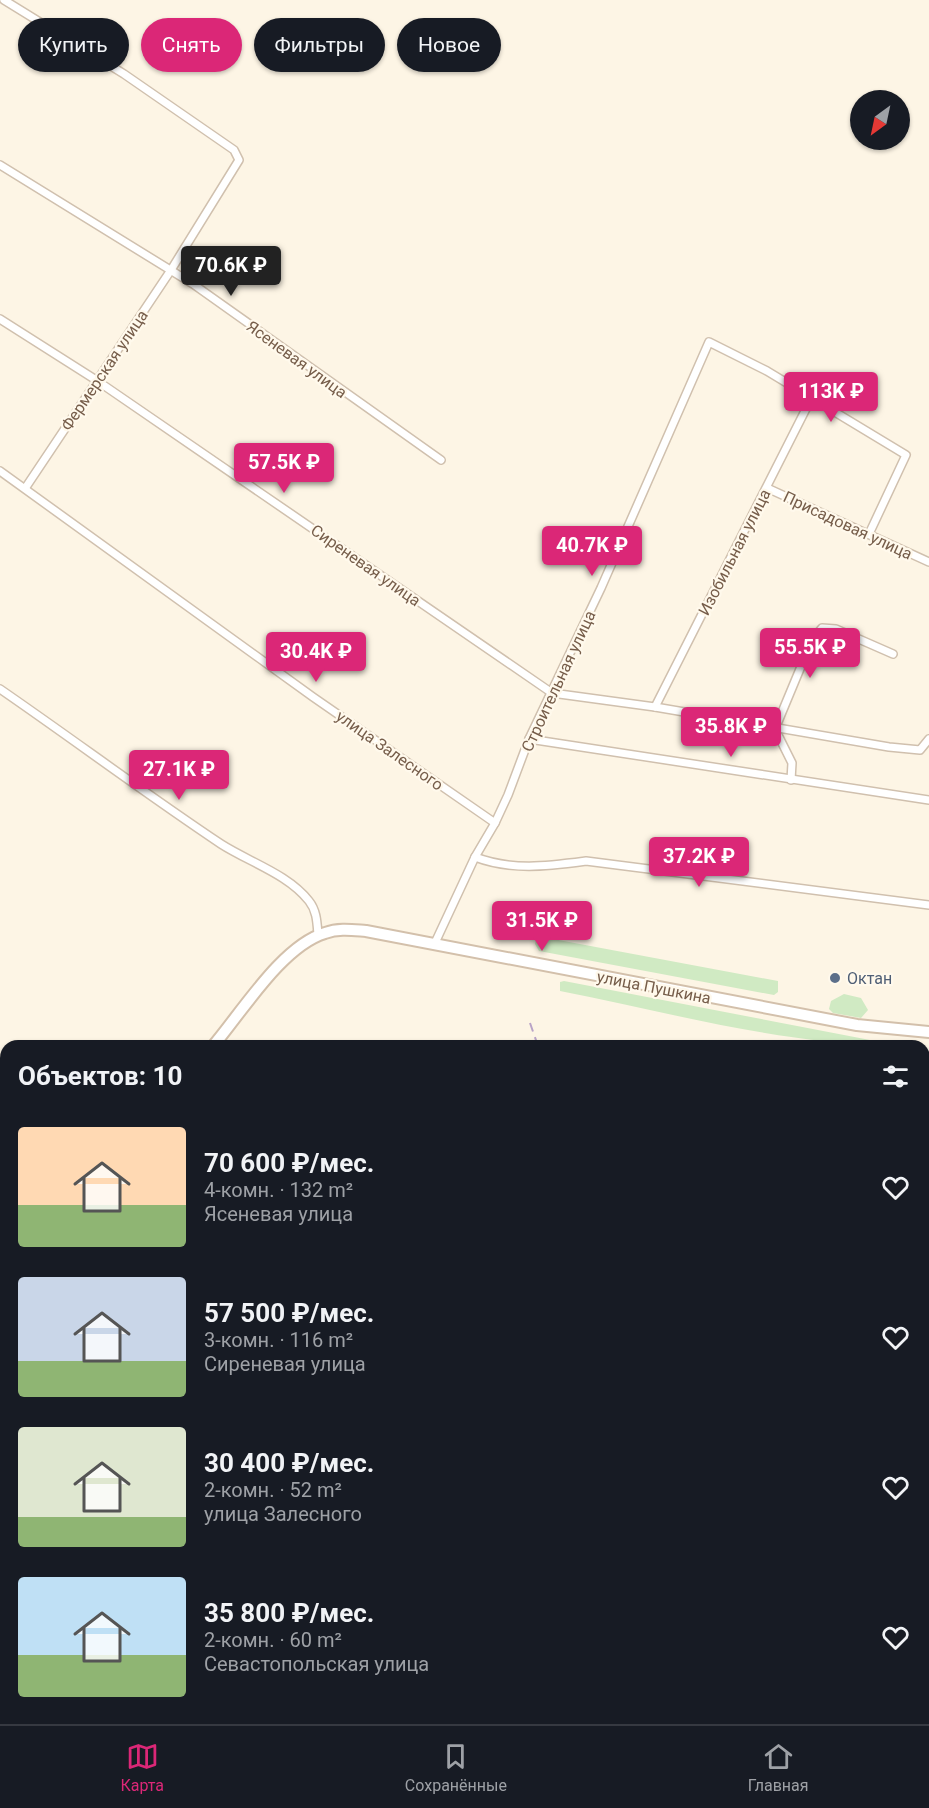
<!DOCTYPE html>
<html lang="ru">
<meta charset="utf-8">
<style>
:root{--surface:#171b24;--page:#242831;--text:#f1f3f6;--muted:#9ea1a6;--line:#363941;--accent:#db2777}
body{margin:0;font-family:Roboto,sans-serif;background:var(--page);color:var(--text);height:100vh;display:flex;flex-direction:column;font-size:22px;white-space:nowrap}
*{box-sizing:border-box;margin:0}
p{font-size:20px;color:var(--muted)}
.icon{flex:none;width:33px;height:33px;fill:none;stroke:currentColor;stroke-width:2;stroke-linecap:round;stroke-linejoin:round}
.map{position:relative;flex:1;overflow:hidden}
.panel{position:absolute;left:0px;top:1040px;width:930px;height:686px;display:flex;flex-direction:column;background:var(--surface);border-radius:18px 18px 0 0;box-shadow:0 2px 4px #0004}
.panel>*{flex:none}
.guide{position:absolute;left:18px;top:18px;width:600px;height:54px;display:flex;gap:12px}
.needle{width:39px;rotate:213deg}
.controls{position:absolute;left:850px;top:90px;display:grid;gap:12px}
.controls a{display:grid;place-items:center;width:60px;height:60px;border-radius:50%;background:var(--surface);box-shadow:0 2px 4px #0004;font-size:30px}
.price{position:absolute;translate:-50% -51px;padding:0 14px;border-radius:6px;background:var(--accent);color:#fff;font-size:20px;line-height:39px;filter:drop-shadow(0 2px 3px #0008)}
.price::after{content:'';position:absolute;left:50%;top:36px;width:18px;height:14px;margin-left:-9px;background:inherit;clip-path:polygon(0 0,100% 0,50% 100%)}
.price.on{background:#222;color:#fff}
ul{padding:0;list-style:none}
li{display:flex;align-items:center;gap:18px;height:150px;padding:0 18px}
li span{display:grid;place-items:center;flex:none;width:168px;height:120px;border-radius:6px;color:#555}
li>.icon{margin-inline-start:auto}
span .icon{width:72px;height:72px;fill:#fffc;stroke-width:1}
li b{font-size:26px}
h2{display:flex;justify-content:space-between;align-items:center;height:72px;padding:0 18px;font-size:26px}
.chip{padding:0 21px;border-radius:27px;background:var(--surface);box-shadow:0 2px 4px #0004;font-size:21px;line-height:54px}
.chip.on{background:var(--accent);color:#fff}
.menu{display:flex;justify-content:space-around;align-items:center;height:84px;border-top:2px solid var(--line);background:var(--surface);font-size:16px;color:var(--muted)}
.menu a{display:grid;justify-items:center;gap:3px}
.menu .on{color:var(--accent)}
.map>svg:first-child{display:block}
.green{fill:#d0eac3}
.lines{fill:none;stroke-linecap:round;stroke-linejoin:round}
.street-casing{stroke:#d0c0ae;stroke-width:10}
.secondary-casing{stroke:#d3c0ab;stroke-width:14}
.street{stroke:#fff;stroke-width:7}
.secondary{stroke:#fff;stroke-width:10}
.rail{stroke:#b9a3c7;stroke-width:2;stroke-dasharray:9 6;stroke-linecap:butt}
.service-dot{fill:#5c6f8a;stroke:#fff9ec;stroke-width:2}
.labels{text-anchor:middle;stroke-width:4.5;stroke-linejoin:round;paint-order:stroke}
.street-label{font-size:16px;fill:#765d4a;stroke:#fff9ec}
.service-label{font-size:16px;fill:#4e5e75;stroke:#fff9ec;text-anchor:start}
</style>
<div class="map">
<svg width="929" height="1724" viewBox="0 0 929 1724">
<rect width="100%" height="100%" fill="#fdf5e5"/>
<g class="green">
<polygon points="537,936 778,981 778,992 774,995 539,951 535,944"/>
<path d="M 564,981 L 896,1045 C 788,1046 667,1012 560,991 L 560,982 Z"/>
<polygon points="844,994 861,998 868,1010 861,1018 833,1013 829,1009 831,1001"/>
</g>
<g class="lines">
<defs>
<g id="street">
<polyline points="4,0 124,74 234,150 239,160 171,270 26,487"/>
<polyline points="0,165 193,284 441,460"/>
<polyline points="0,319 96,380 552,693 655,707 889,747 920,750 929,739"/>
<polyline points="0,471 313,697 495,823 475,857 434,945"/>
<polyline points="767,488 929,562"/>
<path d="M 0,689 C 74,740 146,794 221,844 C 249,862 288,874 309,901 C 317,911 317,923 318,935"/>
<polyline points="655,707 812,397"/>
<polyline points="529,739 929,800"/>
<polyline points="791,780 792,763 775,729 812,640 822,628 836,629 893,654"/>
<polyline points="495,823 508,795 529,739 601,588 709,342 767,371 906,455 869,534"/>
<path d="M 475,857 C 512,871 548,866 586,861 L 929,905"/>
<polyline points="6,1080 6,1081"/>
<polyline points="924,1235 929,1248"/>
<polyline points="924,1279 929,1272"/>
<polyline points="924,1410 929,1406"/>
<polyline points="924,1473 929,1478"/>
<polyline points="0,1496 6,1500"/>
<polyline points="0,1609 6,1614"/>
<polyline points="148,1719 155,1724"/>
<polyline points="283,1719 290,1724"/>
<polyline points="738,1719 744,1724"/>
<polyline points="118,1724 122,1719"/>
<polyline points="236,1724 239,1719"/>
<polyline points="526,1724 527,1719"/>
<polyline points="865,1724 870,1719"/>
</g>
<g id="secondary">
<path d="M 213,1046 C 242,1012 282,946 325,933 C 339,928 352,930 366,931 L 857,1025 L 929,1032"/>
<polyline points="0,1292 6,1297"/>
<polyline points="0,1326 6,1312"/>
</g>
</defs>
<use href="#street" class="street-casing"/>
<use href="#secondary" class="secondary-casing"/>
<use href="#street" class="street"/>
<use href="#secondary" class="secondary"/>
<g class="rail">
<polyline points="530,1023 538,1046"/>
<polyline points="0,1472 6,1477"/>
<polyline points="313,1719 319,1724"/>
<polyline points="364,1719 370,1724"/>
<polyline points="497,1719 501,1724"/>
<polyline points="646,1719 647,1724"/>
<polyline points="658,1724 659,1719"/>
</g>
</g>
<circle class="service-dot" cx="835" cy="978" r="6"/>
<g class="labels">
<g class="street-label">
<text transform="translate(297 359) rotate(36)" y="6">Ясеневая улица</text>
<text transform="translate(104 370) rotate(-56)" y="6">Фермерская улица</text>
<text transform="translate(848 525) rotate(25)" y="6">Присадовая улица</text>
<text transform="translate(734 552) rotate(-63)" y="6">Изобильная улица</text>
<text transform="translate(366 565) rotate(35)" y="6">Сиреневая улица</text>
<text transform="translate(558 681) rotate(-65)" y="6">Строительная улица</text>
<text transform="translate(390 750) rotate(35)" y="6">улица Залесного</text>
<text transform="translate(654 987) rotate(11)" y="6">улица Пушкина</text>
</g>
<g class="service-label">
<text x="847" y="984">Октан</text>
</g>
</g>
</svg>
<div class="controls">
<a><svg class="needle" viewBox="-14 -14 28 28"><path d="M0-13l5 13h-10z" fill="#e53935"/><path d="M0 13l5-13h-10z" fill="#9ea1a6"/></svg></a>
</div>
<b class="price on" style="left:231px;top:297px">70.6K ₽</b>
<b class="price" style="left:831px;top:423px">113K ₽</b>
<b class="price" style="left:284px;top:494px">57.5K ₽</b>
<b class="price" style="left:592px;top:577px">40.7K ₽</b>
<b class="price" style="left:810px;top:679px">55.5K ₽</b>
<b class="price" style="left:316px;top:683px">30.4K ₽</b>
<b class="price" style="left:731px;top:758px">35.8K ₽</b>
<b class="price" style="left:179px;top:801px">27.1K ₽</b>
<b class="price" style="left:699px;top:888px">37.2K ₽</b>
<b class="price" style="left:542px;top:952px">31.5K ₽</b>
<div class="guide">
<a class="chip">Купить</a>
<a class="chip on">Снять</a>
<a class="chip">Фильтры</a>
<a class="chip">Новое</a>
</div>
<section class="panel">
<h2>Объектов: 10<svg class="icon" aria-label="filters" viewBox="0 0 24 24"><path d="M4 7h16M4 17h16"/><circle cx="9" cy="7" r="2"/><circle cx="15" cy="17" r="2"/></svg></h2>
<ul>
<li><span style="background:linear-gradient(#ffd9b3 65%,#8fb573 0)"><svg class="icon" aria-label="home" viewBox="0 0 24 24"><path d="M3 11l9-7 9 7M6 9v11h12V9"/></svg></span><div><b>70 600 ₽/мес.</b><p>4-комн. · 132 m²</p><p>Ясеневая улица</p></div><svg class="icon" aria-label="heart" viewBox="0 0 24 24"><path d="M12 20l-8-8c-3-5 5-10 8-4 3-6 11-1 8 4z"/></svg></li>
<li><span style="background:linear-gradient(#c9d6e8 70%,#8fb573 0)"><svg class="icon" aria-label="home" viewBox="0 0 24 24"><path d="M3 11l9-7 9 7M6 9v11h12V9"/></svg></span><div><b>57 500 ₽/мес.</b><p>3-комн. · 116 m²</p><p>Сиреневая улица</p></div><svg class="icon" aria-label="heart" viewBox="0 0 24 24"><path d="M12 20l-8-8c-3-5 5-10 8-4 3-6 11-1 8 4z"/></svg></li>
<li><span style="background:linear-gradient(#dfe7d0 75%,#8fb573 0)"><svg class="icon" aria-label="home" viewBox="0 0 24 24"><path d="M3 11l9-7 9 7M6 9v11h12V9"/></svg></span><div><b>30 400 ₽/мес.</b><p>2-комн. · 52 m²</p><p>улица Залесного</p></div><svg class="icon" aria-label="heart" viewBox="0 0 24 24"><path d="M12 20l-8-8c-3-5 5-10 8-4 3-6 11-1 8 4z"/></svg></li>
<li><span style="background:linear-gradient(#bfe0f5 65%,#8fb573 0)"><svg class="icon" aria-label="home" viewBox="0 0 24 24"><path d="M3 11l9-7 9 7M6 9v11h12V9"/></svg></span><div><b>35 800 ₽/мес.</b><p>2-комн. · 60 m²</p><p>Севастопольская улица</p></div><svg class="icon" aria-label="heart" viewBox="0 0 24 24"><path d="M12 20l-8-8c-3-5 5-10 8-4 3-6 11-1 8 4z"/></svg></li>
</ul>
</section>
</div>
<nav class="menu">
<a class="on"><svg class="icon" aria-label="map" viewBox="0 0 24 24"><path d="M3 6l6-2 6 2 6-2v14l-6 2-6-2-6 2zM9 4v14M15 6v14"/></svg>Карта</a>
<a><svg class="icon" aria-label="saved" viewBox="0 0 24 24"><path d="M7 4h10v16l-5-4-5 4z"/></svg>Сохранённые</a>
<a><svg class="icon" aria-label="home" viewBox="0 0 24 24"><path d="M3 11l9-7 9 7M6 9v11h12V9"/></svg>Главная</a>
</nav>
